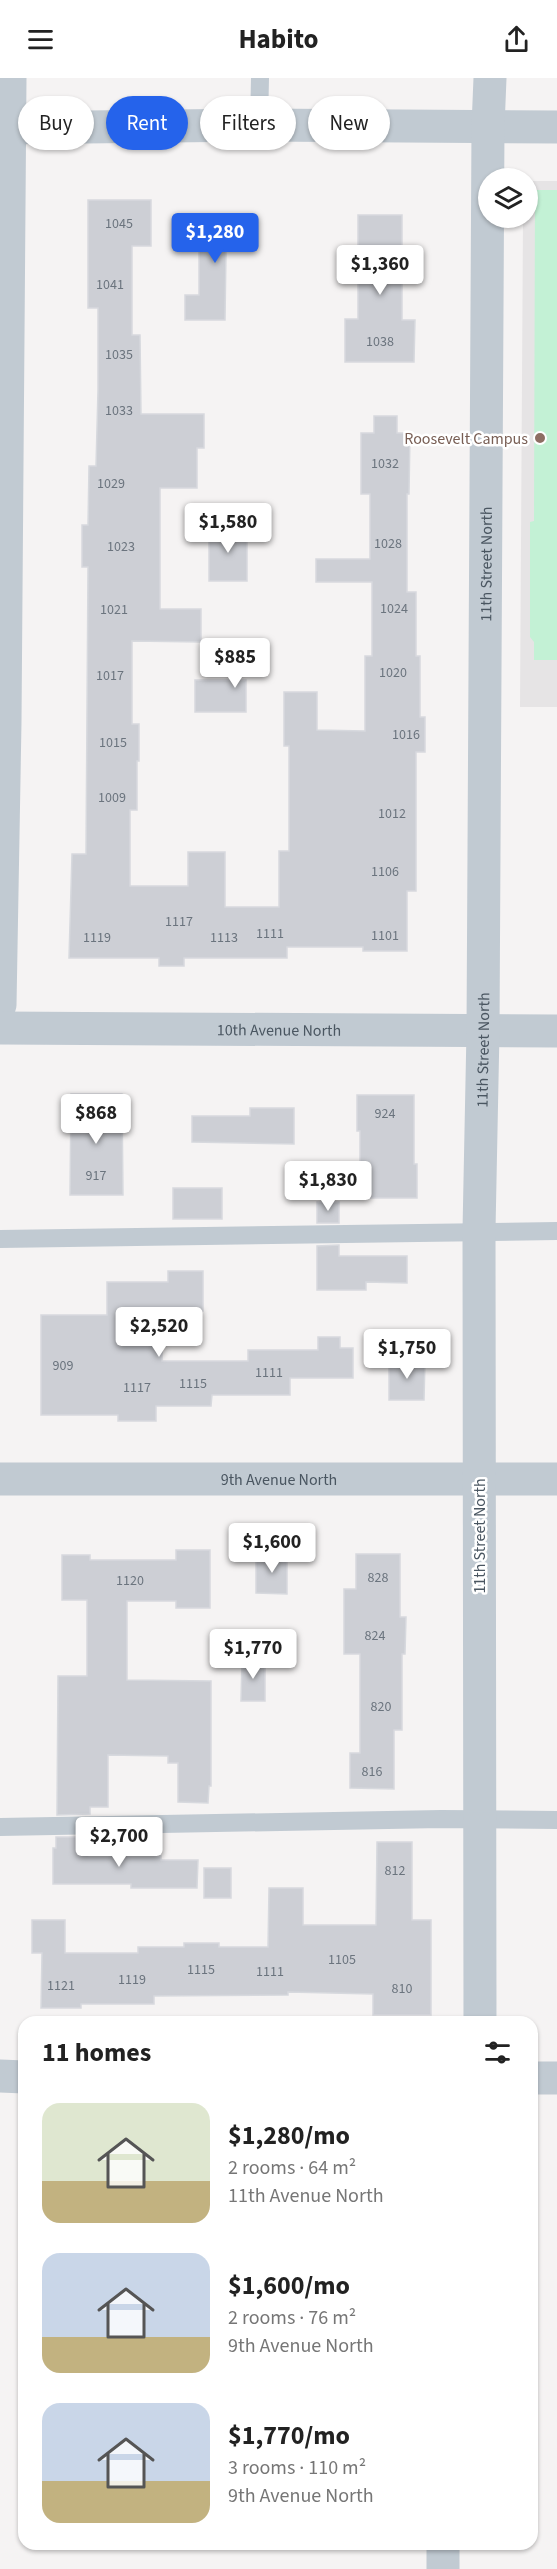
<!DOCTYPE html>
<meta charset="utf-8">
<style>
:root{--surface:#fff;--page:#f6f6f6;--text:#222;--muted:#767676;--accent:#2563eb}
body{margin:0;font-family:"Source Sans 3",sans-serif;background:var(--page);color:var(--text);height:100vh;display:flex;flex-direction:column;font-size:22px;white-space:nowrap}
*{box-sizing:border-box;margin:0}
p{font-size:20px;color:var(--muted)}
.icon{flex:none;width:33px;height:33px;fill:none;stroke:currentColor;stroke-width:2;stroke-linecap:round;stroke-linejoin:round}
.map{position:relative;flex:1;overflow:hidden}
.sheet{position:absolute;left:18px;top:1938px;width:520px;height:534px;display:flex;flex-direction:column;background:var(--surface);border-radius:18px;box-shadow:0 2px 4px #0004}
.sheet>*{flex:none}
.banner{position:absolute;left:18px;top:18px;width:522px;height:54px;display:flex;gap:12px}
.controls{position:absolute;left:478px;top:90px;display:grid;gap:12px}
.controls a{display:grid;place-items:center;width:60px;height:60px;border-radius:50%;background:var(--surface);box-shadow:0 2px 4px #0004;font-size:30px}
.price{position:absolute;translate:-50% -51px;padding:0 14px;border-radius:6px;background:#fff;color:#222;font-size:20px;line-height:39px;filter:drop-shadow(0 2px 3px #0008)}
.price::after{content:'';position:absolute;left:50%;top:36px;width:18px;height:14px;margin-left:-9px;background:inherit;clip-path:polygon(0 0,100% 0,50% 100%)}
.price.active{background:var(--accent);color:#fff}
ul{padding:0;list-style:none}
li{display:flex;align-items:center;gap:18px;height:150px;padding:0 24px}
li span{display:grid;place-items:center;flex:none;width:168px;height:120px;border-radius:18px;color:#555}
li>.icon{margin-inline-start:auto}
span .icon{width:72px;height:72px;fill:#fffc;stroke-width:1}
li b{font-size:26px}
h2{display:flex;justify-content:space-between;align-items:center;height:72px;padding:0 24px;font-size:26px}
.chip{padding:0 21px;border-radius:27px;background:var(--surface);box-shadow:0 2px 4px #0004;font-size:21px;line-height:54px}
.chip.active{background:var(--accent);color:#fff}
header{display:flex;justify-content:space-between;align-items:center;height:78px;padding:0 24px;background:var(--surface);font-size:27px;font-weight:700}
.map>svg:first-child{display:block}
.education{fill:#e6e4e5}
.green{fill:#c3f1d5}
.building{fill:#cdcfd5;stroke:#d7d9de;stroke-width:1.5}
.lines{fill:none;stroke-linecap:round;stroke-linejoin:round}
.service{stroke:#c1cad2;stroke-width:18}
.minor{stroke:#c1cad2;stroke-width:33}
.education-dot{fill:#8d6e63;stroke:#fff;stroke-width:2}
.labels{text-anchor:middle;stroke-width:5;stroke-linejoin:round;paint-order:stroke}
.number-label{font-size:14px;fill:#6b747e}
.education-label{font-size:16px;fill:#785e54;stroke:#fff;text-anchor:end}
.street-label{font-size:16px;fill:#4a5661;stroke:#fff}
</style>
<header><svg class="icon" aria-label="menu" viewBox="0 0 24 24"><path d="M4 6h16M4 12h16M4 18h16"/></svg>Habito<svg class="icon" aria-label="share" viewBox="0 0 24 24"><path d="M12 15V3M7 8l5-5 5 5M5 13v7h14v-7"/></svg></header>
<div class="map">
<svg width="557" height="2491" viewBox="0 0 557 2491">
<rect width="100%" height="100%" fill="#f5f3f3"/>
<polygon class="education" points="528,103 557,103 557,629 520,629 523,140 528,140"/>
<polygon class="green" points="535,112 557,112 557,582 534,582 534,564 530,559 530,444 534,443"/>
<g class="building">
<polygon points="88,122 151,122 151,168 132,168 132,257 140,257 141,336 204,336 204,370 197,370 197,410 160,410 160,531 201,531 201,564 132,563 132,646 139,646 139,683 137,683 137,732 130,732 130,808 188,808 188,774 225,774 225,829 279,829 279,773 289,773 289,668 284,668 284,614 317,614 317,652 365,653 365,578 372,578 372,504 316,504 316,481 370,481 370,416 361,416 361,355 374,355 374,338 397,338 397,355 410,355 409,416 407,416 407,514 416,514 416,578 420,578 420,639 425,639 425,674 416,674 416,813 407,813 407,873 363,873 363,869 287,869 287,880 184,880 184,888 159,888 159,880 69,880 72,776 86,776 88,489 82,489 82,447 88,447 89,388 96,388 98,312 98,230 88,230"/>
<polygon points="199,137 247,137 247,173 226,173 225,242 185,242 185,217 199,217"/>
<polygon points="358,137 402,137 402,242 415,242 414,284 345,284 345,241 358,241"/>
<rect x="209" y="449" width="38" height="54"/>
<rect x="195" y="602" width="51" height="32"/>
<polygon points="71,1016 122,1016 123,1117 70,1117"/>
<polygon points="357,1017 414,1017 414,1086 417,1086 417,1120 360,1120 360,1053 357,1053"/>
<polygon points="250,1030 294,1030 294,1066 192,1064 192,1038 250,1038"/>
<rect x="173" y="1110" width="49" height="31"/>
<rect x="317" y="1124" width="22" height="21"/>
<polygon points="339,1167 339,1178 407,1178 407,1205 366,1204 366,1212 317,1212 317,1168"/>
<polygon points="168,1193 203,1193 203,1233 162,1233 162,1283 248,1283 248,1272 318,1272 318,1259 340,1259 340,1270 353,1270 353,1300 290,1300 290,1317 212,1317 211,1328 156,1328 156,1343 118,1343 118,1337 41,1337 41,1237 107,1237 107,1204 168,1204"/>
<polygon points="389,1283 425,1283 424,1322 389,1322"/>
<polygon points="176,1472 210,1472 210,1530 176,1530 176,1523 127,1523 127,1602 211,1603 211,1708 209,1708 208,1725 178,1724 178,1685 168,1685 168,1678 108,1677 108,1729 90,1729 90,1736 57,1737 58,1598 87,1598 87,1522 62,1522 62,1477 90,1477 90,1482 176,1482"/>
<polygon points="356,1476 400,1476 400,1539 406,1539 405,1576 402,1576 402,1652 394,1652 394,1711 350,1710 350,1675 360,1675 360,1576 344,1576 344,1511 356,1511"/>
<polygon points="256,1477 287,1477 287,1516 256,1515"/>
<polygon points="242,1581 265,1581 265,1623 241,1623"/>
<polygon points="56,1759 89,1759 89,1778 161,1778 161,1782 198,1782 197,1810 131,1810 131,1806 53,1806 53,1770 56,1770"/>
<polygon points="377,1764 412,1764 412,1842 431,1842 431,1937 373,1937 373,1916 288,1914 288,1917 154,1918 154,1926 81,1926 81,1930 41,1930 42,1875 32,1875 32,1842 65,1842 65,1875 138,1875 138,1869 184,1869 184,1865 219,1865 219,1869 268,1869 269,1810 303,1810 303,1847 376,1847"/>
<rect x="204" y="1790" width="27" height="30"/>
</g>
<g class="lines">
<g class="service">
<polyline points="259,47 260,0"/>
<polyline points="0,1161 557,1153"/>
<polyline points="0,1749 441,1741 557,1742"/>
</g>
<g class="minor">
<polyline points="0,50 259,47 557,49"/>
<polyline points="0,927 5,644 10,0"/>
<path id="s1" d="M 0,950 L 557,953"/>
<path id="s2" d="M 0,1401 L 557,1401"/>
<path id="s3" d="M 480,1944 L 479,1152 L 483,953 L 488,49 L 490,0"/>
<polyline points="0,1998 24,1999"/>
<polyline points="532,2000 557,2000"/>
<polyline points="443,2466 443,2491"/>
</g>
</g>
<circle class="education-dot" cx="540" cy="360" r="6"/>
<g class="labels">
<g class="number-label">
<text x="119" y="150">1045</text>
<text x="110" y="211">1041</text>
<text x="380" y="268">1038</text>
<text x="119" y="281">1035</text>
<text x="119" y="337">1033</text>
<text x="385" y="390">1032</text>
<text x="111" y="410">1029</text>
<text x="388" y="470">1028</text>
<text x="121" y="473">1023</text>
<text x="394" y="535">1024</text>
<text x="114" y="536">1021</text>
<text x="393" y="599">1020</text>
<text x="110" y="602">1017</text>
<text x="406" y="661">1016</text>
<text x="113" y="669">1015</text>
<text x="112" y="724">1009</text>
<text x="392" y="740">1012</text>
<text x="385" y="798">1106</text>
<text x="179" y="848">1117</text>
<text x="270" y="860">1111</text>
<text x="385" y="862">1101</text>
<text x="97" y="864">1119</text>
<text x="224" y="864">1113</text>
<text x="385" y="1040">924</text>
<text x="96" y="1102">917</text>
<text x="63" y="1292">909</text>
<text x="269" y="1299">1111</text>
<text x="193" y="1310">1115</text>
<text x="137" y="1314">1117</text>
<text x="378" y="1504">828</text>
<text x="130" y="1507">1120</text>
<text x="375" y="1562">824</text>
<text x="381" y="1633">820</text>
<text x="372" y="1698">816</text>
<text x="395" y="1797">812</text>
<text x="342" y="1886">1105</text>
<text x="201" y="1896">1115</text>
<text x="270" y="1898">1111</text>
<text x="132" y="1906">1119</text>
<text x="61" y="1912">1121</text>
<text x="402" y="1915">810</text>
</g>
<g class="education-label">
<text x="528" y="366">Roosevelt Campus</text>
</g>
<g class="street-label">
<text dy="6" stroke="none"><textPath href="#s3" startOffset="1458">11th Street North</textPath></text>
<text dy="6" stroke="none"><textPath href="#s1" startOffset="279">10th Avenue North</textPath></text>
<text dy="6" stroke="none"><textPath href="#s3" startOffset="972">11th Street North</textPath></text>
<text dy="6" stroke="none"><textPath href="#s2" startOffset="279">9th Avenue North</textPath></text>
<text transform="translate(479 1458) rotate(-90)" y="6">11th Street North</text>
</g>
</g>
</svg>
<div class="controls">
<a><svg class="icon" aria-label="layers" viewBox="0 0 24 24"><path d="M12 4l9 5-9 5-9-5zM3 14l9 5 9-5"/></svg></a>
</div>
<b class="price active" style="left:215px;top:186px">$1,280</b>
<b class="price" style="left:380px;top:218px">$1,360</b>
<b class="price" style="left:228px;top:476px">$1,580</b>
<b class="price" style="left:235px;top:611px">$885</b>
<b class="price" style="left:96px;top:1067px">$868</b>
<b class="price" style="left:328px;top:1134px">$1,830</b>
<b class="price" style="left:159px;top:1280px">$2,520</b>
<b class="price" style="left:407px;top:1302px">$1,750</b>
<b class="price" style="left:272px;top:1496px">$1,600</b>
<b class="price" style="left:253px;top:1602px">$1,770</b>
<b class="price" style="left:119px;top:1790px">$2,700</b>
<div class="banner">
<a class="chip">Buy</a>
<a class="chip active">Rent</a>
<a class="chip">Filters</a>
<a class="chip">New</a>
</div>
<section class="sheet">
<h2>11 homes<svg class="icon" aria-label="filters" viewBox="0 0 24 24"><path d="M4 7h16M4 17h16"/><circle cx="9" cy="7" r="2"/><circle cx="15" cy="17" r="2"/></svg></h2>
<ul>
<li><span style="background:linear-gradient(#dfe7d0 65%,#c2b280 0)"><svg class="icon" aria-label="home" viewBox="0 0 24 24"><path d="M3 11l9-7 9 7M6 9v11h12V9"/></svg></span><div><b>$1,280/mo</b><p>2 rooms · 64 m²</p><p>11th Avenue North</p></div></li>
<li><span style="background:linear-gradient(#c9d6e8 70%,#c2b280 0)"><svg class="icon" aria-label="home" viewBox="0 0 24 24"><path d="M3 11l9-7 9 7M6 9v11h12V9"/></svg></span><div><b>$1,600/mo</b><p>2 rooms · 76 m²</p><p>9th Avenue North</p></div></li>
<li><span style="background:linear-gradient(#c9d6e8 65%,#c2b280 0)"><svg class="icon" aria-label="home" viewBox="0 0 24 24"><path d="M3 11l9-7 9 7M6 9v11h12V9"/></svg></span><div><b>$1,770/mo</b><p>3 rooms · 110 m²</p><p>9th Avenue North</p></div></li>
</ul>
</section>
</div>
